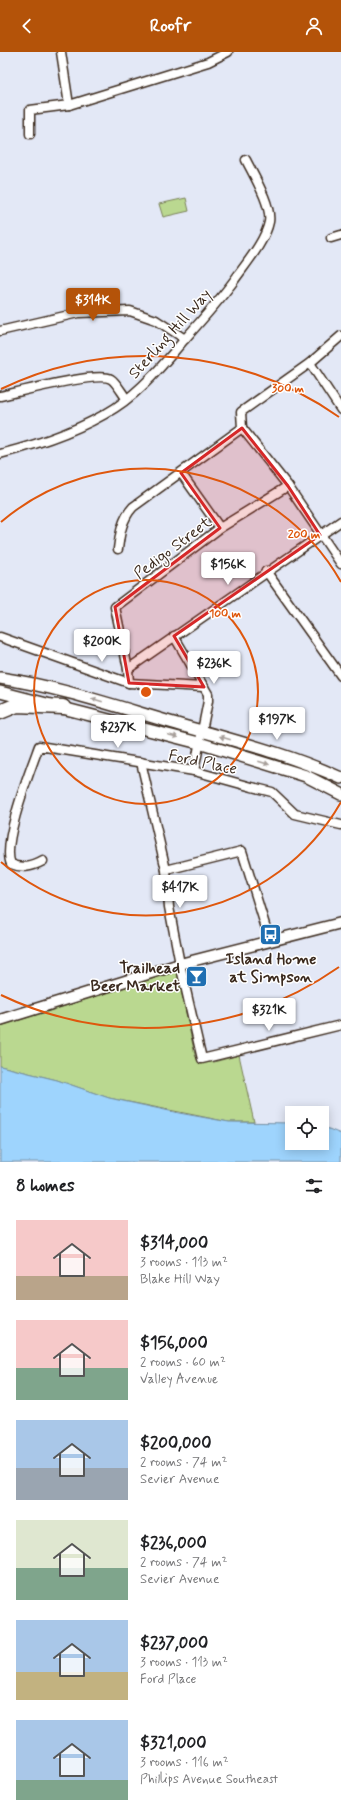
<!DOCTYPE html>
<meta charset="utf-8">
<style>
:root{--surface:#fff;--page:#f2f2f2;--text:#202124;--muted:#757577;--accent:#b45309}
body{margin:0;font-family:Mynerve,sans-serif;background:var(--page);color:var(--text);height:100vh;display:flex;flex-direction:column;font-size:15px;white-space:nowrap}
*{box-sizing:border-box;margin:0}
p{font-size:13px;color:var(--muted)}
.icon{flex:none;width:22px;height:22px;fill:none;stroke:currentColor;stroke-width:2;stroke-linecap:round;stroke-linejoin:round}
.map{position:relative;height:1110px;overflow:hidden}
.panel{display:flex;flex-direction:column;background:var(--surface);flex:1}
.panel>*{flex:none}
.controls{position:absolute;left:285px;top:1054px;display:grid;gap:8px}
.controls a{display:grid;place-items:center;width:44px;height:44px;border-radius:0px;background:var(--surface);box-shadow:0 2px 10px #0003;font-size:20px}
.price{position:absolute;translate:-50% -34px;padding:0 9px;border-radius:4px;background:#fff;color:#222;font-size:13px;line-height:26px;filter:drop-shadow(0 1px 2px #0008)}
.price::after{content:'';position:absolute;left:50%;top:24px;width:12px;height:9px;margin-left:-6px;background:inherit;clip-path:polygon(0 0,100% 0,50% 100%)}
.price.selected{background:var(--accent);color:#fff}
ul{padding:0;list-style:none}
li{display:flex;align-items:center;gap:12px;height:100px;padding:0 16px}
li span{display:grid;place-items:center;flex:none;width:112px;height:80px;border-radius:0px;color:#555}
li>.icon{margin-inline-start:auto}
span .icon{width:48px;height:48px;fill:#fffc;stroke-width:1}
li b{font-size:17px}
h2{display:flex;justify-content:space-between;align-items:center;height:48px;padding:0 16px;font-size:17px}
header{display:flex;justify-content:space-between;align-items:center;height:52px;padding:0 16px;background:var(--accent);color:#fff;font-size:18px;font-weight:700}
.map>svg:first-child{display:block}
.green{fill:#bad890;stroke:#7a8157}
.water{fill:#9ed4fd;stroke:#7690a4}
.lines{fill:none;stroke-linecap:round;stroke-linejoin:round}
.minor-casing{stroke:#3b2a1e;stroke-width:11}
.tertiary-casing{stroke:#3b2a1e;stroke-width:13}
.secondary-casing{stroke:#3b2a1e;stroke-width:14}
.motorway-casing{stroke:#3b2a1e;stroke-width:17}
.minor{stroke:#fff;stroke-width:8}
.tertiary{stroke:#fff;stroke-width:10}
.secondary{stroke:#fff;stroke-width:11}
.motorway{stroke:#fff;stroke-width:14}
.oneway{fill:#a79f9a}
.marked{fill:#d62828;fill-opacity:0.2;stroke:#d62828;stroke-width:3;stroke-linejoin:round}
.ring{fill:none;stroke:#df570d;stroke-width:2}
.labels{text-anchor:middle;stroke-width:3;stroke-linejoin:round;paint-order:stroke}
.street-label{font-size:16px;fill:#3b2a1e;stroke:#fff}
.poi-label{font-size:16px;font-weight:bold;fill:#3b2a1e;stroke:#fff}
.centre{fill:#df570d;stroke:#fff;stroke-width:2}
.ring-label{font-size:12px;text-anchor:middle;font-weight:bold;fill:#df570d;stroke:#fff;stroke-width:3;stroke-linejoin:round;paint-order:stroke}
</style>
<header><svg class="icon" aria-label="back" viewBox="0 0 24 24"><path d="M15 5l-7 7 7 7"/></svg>Roofr<svg class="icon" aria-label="person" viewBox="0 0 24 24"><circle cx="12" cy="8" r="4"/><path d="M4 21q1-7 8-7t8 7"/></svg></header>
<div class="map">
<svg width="341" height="1110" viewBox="0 0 341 1110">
<rect width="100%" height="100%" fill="#e3e8f6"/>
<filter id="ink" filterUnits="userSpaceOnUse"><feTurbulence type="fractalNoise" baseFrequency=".025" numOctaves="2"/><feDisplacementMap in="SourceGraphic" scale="8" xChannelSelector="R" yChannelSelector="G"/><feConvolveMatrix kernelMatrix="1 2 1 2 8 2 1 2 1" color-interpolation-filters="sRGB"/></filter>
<g filter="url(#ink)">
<g class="green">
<polygon points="186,146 189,159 163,165 159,152"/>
<polygon points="177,919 195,1003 199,1011 214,1010 239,1003 254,1070 229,1070 109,1046 57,1028 0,1014 0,974"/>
</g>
<polygon class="water" points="0,1014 57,1028 109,1046 179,1061 229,1070 292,1071 292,1091 322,1091 322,1075 324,1075 341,1082 341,1110 0,1110"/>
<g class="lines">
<defs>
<g id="minor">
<polyline points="61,0 69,53"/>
<polyline points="30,82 30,58 69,53 208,10 228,0"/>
<polyline points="331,186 341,183"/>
<polyline points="0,279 78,261 130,259 156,268 185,287"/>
<polyline points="310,311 341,358"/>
<path d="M 0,344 C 19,340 97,319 111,327 C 116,330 122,341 126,346"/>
<polyline points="242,376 288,434 341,512"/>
<path d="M 0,402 C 39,392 81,378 115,356 C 142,338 163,313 184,288 C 201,269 218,250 233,230 C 244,214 265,190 269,170 C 272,154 254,124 246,108"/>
<polyline points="181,421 220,476"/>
<path d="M 118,497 C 120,481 122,467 133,455 L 242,376 L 241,360 L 310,311 L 341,284"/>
<polyline points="266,519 341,624"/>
<polyline points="174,584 208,642 208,649 194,719"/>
<polyline points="0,585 129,631 204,635"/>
<polyline points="128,617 341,469"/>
<polyline points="129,631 128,617 115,555 220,476 288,434"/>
<polyline points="141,710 166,818 169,855 180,912 202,1007 341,973"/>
<path d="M 43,809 C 32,815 23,817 11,812 C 1,792 31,716 39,694 L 194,719 L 252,735 L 272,740 L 295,762 L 341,773"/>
<polyline points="166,818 242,799 270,889"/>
</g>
<polyline id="tertiary" points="0,968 180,912 341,871"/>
<g id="secondary">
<path d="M 0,626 C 60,635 118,655 177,672 C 232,688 289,702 341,726"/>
<polyline points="0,640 199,691 306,724 341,742"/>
</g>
<polyline id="motorway" points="0,660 17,653 63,655"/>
</defs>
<use href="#minor" class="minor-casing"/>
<use href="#tertiary" class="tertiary-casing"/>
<use href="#secondary" class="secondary-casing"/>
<use href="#motorway" class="motorway-casing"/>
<use href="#minor" class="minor"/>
<use href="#tertiary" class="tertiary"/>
<use href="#secondary" class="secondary"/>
<use href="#motorway" class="motorway"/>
</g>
<defs><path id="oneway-solid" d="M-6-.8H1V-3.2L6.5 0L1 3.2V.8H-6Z"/></defs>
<g class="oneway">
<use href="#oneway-solid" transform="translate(97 648) rotate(-164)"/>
<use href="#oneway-solid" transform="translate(173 684) rotate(15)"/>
<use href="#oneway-solid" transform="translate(225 686) rotate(-163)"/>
<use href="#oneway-solid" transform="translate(264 711) rotate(17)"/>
</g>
</g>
<path class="marked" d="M 242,376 L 288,434 L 320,483 L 174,584 L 204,635 L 129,631 L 115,555 L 220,476 L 181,421 Z"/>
<g class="ring">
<circle cx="146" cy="640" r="112"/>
<path d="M341 750A224 224 0 0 1 1 810M1 470A224 224 0 0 1 341 530"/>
<path d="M339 915A336 336 0 0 1 1 943M1 337A336 336 0 0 1 339 365"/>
</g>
<defs>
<symbol id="bus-square" viewBox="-11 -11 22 22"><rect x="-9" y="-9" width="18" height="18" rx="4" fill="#1f6fb2" stroke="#fff"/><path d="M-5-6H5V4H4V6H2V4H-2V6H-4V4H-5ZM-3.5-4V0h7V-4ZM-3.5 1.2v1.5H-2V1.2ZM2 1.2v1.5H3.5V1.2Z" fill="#fff"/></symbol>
<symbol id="bar-square" viewBox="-11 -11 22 22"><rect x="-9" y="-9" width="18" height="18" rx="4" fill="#1f6fb2" stroke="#fff"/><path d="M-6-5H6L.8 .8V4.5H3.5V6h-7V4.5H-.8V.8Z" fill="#fff"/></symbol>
</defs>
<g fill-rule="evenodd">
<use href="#bus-square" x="258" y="870" width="25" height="25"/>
<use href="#bar-square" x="184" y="912" width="25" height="25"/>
</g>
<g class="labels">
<g class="street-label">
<text transform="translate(169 281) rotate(-48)" y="6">Sterling Hill Way</text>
<text transform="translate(172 495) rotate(-37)" y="6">Pedigo Street</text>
<text transform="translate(203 709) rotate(12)" y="6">Ford Place</text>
</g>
<g class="poi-label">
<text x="271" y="912">Island Home<tspan x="271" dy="18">at Simpson</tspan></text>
<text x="180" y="921" text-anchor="end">Trailhead<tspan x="180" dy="18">Beer Market</tspan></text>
</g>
</g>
<circle cx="146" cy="640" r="6" class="centre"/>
<g class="ring-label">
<text x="288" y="340">300 m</text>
<text x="304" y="486">200 m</text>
<text x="225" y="565">100 m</text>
</g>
</svg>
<div class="controls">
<a><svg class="icon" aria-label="locate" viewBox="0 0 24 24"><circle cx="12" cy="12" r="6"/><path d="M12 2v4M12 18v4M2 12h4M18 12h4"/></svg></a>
</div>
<b class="price selected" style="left:93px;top:270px">$314K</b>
<b class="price" style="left:228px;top:534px">$156K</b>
<b class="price" style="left:102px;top:611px">$200K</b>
<b class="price" style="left:214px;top:633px">$236K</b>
<b class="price" style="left:277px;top:689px">$197K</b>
<b class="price" style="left:118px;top:697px">$237K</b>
<b class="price" style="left:180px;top:857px">$417K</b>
<b class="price" style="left:269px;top:980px">$321K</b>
</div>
<section class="panel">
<h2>8 homes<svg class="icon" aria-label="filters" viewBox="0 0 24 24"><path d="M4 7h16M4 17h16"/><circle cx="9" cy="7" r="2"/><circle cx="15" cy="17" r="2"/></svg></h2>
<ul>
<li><span style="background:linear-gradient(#f6c9c9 70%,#b9a48a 0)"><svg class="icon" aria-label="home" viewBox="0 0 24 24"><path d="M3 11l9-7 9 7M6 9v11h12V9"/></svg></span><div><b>$314,000</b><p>3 rooms · 113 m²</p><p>Blake Hill Way</p></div></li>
<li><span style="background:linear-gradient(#f6c9c9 60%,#7fa58c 0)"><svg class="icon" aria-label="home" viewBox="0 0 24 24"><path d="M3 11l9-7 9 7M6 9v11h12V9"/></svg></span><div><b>$156,000</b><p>2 rooms · 60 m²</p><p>Valley Avenue</p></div></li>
<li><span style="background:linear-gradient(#a9c7e8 60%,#9aa5b1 0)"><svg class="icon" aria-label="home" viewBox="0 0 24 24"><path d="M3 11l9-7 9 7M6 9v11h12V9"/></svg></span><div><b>$200,000</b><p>2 rooms · 74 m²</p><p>Sevier Avenue</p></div></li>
<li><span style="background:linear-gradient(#dfe7d0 60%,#7fa58c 0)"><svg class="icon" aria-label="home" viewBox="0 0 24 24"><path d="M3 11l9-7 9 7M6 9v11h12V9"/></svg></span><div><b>$236,000</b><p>2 rooms · 74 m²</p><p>Sevier Avenue</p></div></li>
<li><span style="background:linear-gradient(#a9c7e8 65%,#c2b280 0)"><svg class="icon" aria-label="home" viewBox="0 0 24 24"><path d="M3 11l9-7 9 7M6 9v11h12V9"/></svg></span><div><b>$237,000</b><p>3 rooms · 113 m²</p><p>Ford Place</p></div></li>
<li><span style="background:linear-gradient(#a9c7e8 75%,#7fa58c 0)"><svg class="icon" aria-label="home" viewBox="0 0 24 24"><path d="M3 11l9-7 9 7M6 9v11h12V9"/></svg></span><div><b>$321,000</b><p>3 rooms · 116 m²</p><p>Phillips Avenue Southeast</p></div></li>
</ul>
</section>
